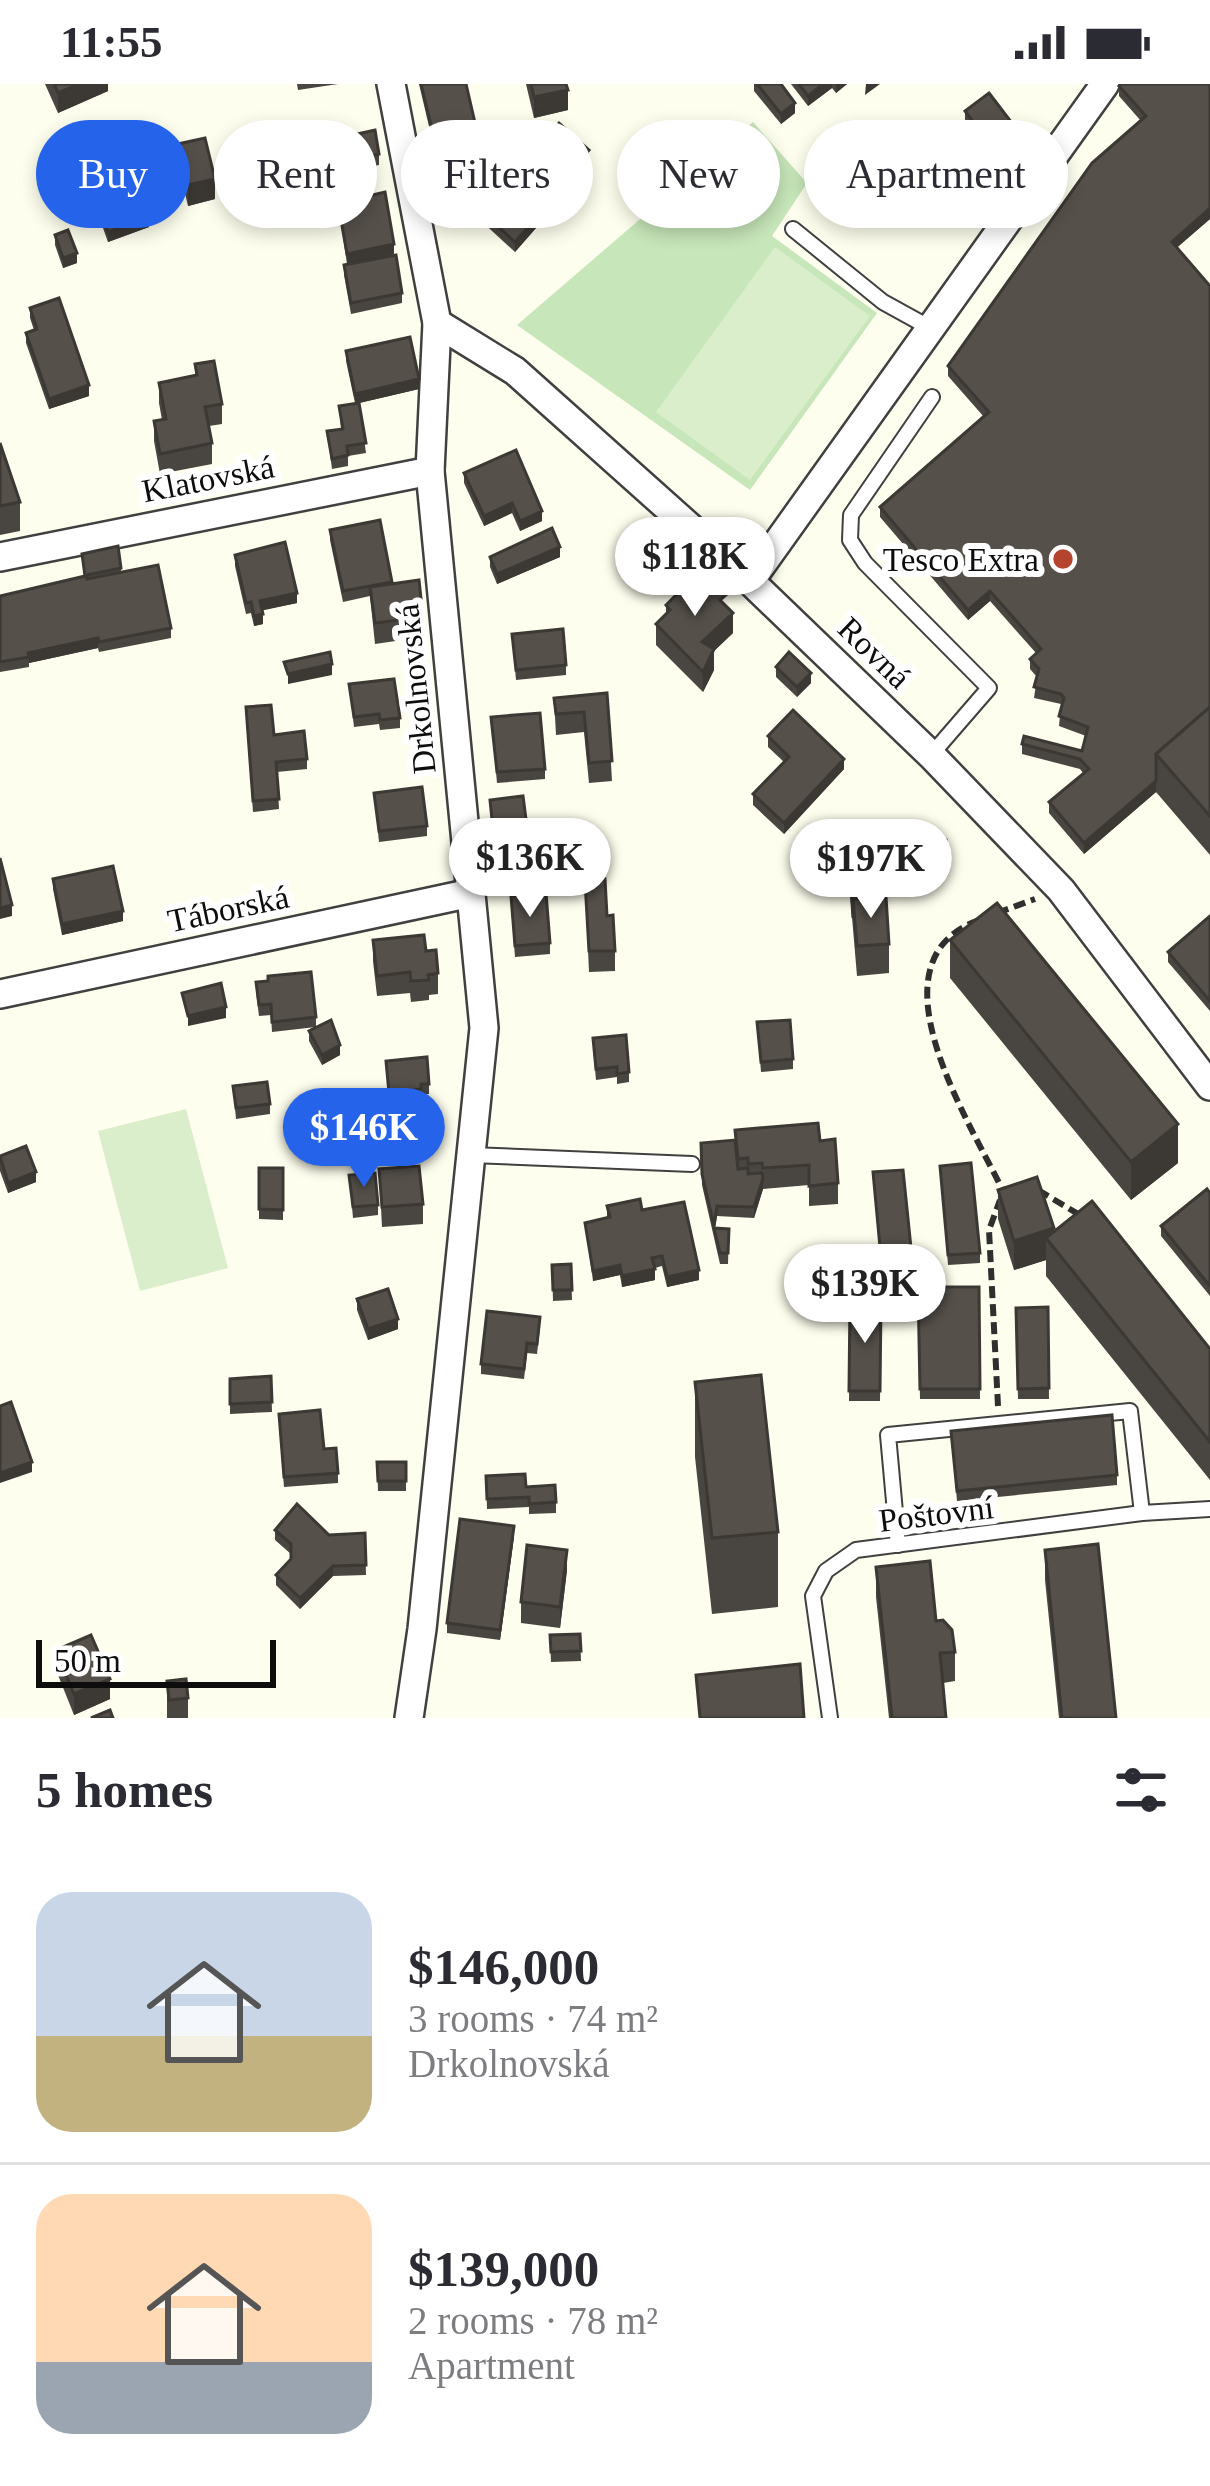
<!DOCTYPE html>
<meta charset="utf-8">
<style>
:root{--surface:#fff;--page:#f2f2f3;--text:#2b2b33;--muted:#7c7c81;--line:#e1e1e2;--accent:#2563eb}
body{margin:0;font-family:"Times New Roman",serif;background:var(--page);color:var(--text);height:100vh;display:flex;flex-direction:column;font-size:45px;white-space:nowrap}
*{box-sizing:border-box;margin:0}
p{font-size:39px;color:var(--muted)}
.icon{flex:none;width:66px;height:66px;fill:none;stroke:currentColor;stroke-width:2;stroke-linecap:round;stroke-linejoin:round}
.map{position:relative;height:1634px;overflow:hidden}
.sheet{display:flex;flex-direction:column;background:var(--surface);flex:1}
.sheet>*{flex:none}
.top-card{position:absolute;left:36px;top:36px;width:1140px;height:108px;display:flex;gap:24px}
.scale{position:absolute;left:36px;bottom:30px;width:240px;box-sizing:border-box;padding-left:12px;border:6px solid #0d0d0d;border-top:0;font-size:33px;line-height:42px;white-space:nowrap;color:#0d0d0d;-webkit-text-stroke:9px #fff;paint-order:stroke}
.price{position:absolute;translate:-50% -102px;padding:0 27px;border-radius:42px;background:#fff;color:#222;font-size:39px;line-height:78px;filter:drop-shadow(0 3px 6px #0008)}
.price::after{content:'';position:absolute;left:50%;top:72px;width:36px;height:27px;margin-left:-18px;background:inherit;clip-path:polygon(0 0,100% 0,50% 100%)}
.price.active{background:var(--accent);color:#fff}
ul{padding:0;list-style:none}
li{display:flex;align-items:center;gap:36px;height:300px;padding:0 36px}
li+li{border-top:3px solid var(--line)}
li span{display:grid;place-items:center;flex:none;width:336px;height:240px;border-radius:36px;color:#555}
li>.icon{margin-inline-start:auto}
span .icon{width:144px;height:144px;fill:#fffc;stroke-width:1}
li b{font-size:51px}
h2{display:flex;justify-content:space-between;align-items:center;height:144px;padding:0 36px;font-size:51px}
.pill{padding:0 42px;border-radius:54px;background:var(--surface);box-shadow:0 6px 18px #0003;font-size:42px;line-height:108px}
.pill.active{background:var(--accent);color:#fff}
.status{display:flex;justify-content:space-between;align-items:center;height:84px;padding:0 60px;background:var(--surface);direction:ltr}
.status svg{height:33px;fill:currentColor}
.map>svg:first-child{display:block}
.green{fill:#c7e6b9}
.pitch{fill:#daeecb}
.lines{fill:none;stroke-linecap:round;stroke-linejoin:round}
.lane-casing{stroke:#404040;stroke-width:18}
.street-casing{stroke:#404040;stroke-width:32}
.path{stroke:#2f2f2f;stroke-width:6;stroke-dasharray:12 6;stroke-linecap:butt}
.lane{stroke:#fff;stroke-width:14}
.street{stroke:#fff;stroke-width:27}
.wall{fill:#494540}
.shaded-wall{fill:#3c3834}
.building{fill:#55504a;stroke:#3c3834;stroke-width:3}
.poi-dot{fill:#b4442e;stroke:#fff;stroke-width:4.5}
.labels{text-anchor:middle;stroke-width:12;stroke-linejoin:round;paint-order:stroke}
.street-label{font-size:33px;fill:#0d0d0d;stroke:#fff}
.poi-label{font-size:33px;fill:#0d0d0d;stroke:#fff;text-anchor:end}
</style>
<div class="status"><b>11:55</b><svg viewBox="0 0 49 12"><path d="M0 12V9h3v3zM5 12V6h3v6zM10 12V3h3v9zM15 12V0h3v12zM26 1h20v11H26zM47 4h2v5h-2z"/></svg></div>
<div class="map">
<svg width="1210" height="1634" viewBox="0 0 1210 1634">
<rect width="100%" height="100%" fill="#fefeee"/>
<polygon class="green" points="753,38 807,99 772,152 877,229 750,406 517,241"/>
<g class="pitch">
<polygon points="775,163 870,232 750,396 656,328"/>
<polygon points="186,1025 228,1184 140,1207 98,1047"/>
</g>
<g class="lines">
<defs>
<g id="lane">
<polyline points="793,145 883,218 932,245"/>
<polyline points="931,671 989,604 865,479 850,456 851,431 932,313"/>
<polyline points="471,1071 692,1080"/>
<polyline points="898,1461 888,1351 1130,1327 1142,1429"/>
<polyline points="830,1634 813,1512 826,1487 856,1466 1142,1429 1210,1425"/>
</g>
<g id="street">
<polyline points="391,0 437,239 430,387 484,944 422,1545 409,1634"/>
<polyline points="437,239 515,287 750,497 931,671 1061,806 1210,1002"/>
<polyline points="0,473 430,387"/>
<polyline points="750,497 1105,0"/>
<polyline points="0,910 471,809"/>
</g>
</defs>
<use href="#lane" class="lane-casing"/>
<use href="#street" class="street-casing"/>
<g class="path">
<polyline points="997,829 1035,815"/>
<path d="M 979,836 C 865,877 970,1038 1003,1107 L 1007,1106"/>
<polyline points="1038,1106 1083,1133"/>
<polyline points="998,1322 989,1146 1000,1116"/>
</g>
<use href="#lane" class="lane"/>
<use href="#street" class="street"/>
</g>
<g class="wall">
<polygon points="45,0 108,0 108,7 58,29"/>
<polygon points="297,0 338,0 298,6"/>
<polygon points="419,0 466,0 478,62 436,72"/>
<polygon points="526,0 566,0 568,26 534,34"/>
<polygon points="754,0 781,0 795,29 781,40 754,7"/>
<polygon points="791,0 847,0 836,9 832,4 808,22"/>
<polygon points="1210,0 1210,135 1177,163 1210,202 1210,771 1156,708 1084,770 1049,729 1049,718 1083,689 1080,685 1022,670 1022,660 1082,667 1086,652 1059,642 1061,620 1034,614 1037,593 1030,585 1030,575 1036,569 990,517 968,536 880,433 880,423 984,333 948,292 948,282 1141,37 1119,12 1119,2"/>
<polygon points="965,27 1018,58 994,76 965,38"/>
<polygon points="178,60 215,115 188,122 178,80"/>
<polygon points="303,62 379,70 379,81 363,84 366,112 394,170 362,177 402,209 402,219 351,230 344,191 344,181 347,180 338,119 324,122 321,105 316,106 313,91 306,89"/>
<polygon points="537,62 589,87 567,110 537,82"/>
<polygon points="882,85 957,101 940,114 940,119 916,138 882,95"/>
<polygon points="91,101 149,143 108,158 91,111"/>
<polygon points="479,125 543,136 515,168 479,135"/>
<polygon points="55,151 77,179 63,184 55,161"/>
<polygon points="30,224 89,312 49,325 26,259 26,249 34,246 30,234"/>
<polygon points="346,267 419,305 359,319 366,369 348,372 348,382 332,385 327,347 341,345 339,322 355,319 346,277"/>
<polygon points="195,280 222,320 222,340 209,342 212,359 212,380 160,390 154,357 154,337 162,336 159,319 159,299 195,292"/>
<polygon points="0,359 20,418 20,447 0,451"/>
<polygon points="464,389 542,437 520,447 512,429 484,442 464,399"/>
<polygon points="380,436 392,500 423,533 423,553 375,560 370,512 343,518 330,456 330,446"/>
<polygon points="82,470 121,484 121,488 171,544 171,554 99,568 98,564 29,579 29,583 0,588 0,512 84,492"/>
<polygon points="235,471 297,519 262,526 263,540 254,542 251,529 246,530 235,482"/>
<polygon points="490,473 560,473 497,500 490,483"/>
<polygon points="666,521 727,522 733,549 714,567 714,586 703,608 656,561 656,540 666,531"/>
<polygon points="512,550 566,581 566,591 516,596"/>
<polygon points="776,583 811,599 797,613 776,593"/>
<polygon points="349,600 400,634 400,644 380,646 379,640 354,643"/>
<polygon points="607,609 612,697 589,699 584,648 556,651 554,614"/>
<polygon points="246,633 307,675 307,685 277,688 279,725 253,728"/>
<polygon points="491,633 545,685 545,695 497,699"/>
<polygon points="768,652 844,685 784,750 753,721 753,710 784,678 768,663"/>
<polygon points="374,709 427,742 427,752 379,758"/>
<polygon points="490,716 528,751 528,761 494,765"/>
<polygon points="946,756 947,788 911,790 910,758"/>
<polygon points="882,766 883,801 889,860 889,889 857,892 849,798 849,769"/>
<polygon points="53,795 123,837 62,851 53,805"/>
<polygon points="585,797 607,832 615,867 615,887 589,888"/>
<polygon points="511,822 550,859 550,870 515,873"/>
<polygon points="1210,832 1210,927 1168,878 1168,868"/>
<polygon points="373,856 426,867 438,889 438,910 429,911 429,916 411,918 410,909 377,912 373,877"/>
<polygon points="950,856 1178,1079 1131,1116 950,894"/>
<polygon points="268,897 316,933 316,943 272,948 271,931 259,932 256,908 256,898"/>
<polygon points="757,938 793,975 793,985 761,988"/>
<polygon points="309,947 340,971 322,981 309,957"/>
<polygon points="593,964 629,988 629,998 617,1000 617,993 596,996"/>
<polygon points="386,977 429,1000 429,1010 421,1010 421,1016 389,1019"/>
<polygon points="233,1002 270,1020 270,1030 236,1035"/>
<polygon points="820,1057 838,1099 838,1120 809,1122 809,1101 763,1105 754,1134 717,1132 715,1144 729,1145 728,1180 720,1180 702,1101 701,1059"/>
<polygon points="0,1072 36,1098 8,1109 0,1087"/>
<polygon points="940,1082 980,1169 980,1179 948,1181"/>
<polygon points="259,1084 283,1084 283,1136 259,1135"/>
<polygon points="379,1085 423,1120 423,1140 382,1143"/>
<polygon points="873,1088 915,1203 915,1213 884,1216"/>
<polygon points="349,1091 378,1121 378,1131 353,1134"/>
<polygon points="998,1106 1210,1265 1210,1396 1046,1192 1046,1176 1014,1186 998,1135"/>
<polygon points="1210,1109 1210,1212 1161,1152 1161,1142"/>
<polygon points="607,1122 642,1126 699,1196 667,1203 662,1182 655,1184 655,1196 622,1203 620,1191 593,1197 585,1139 607,1134"/>
<polygon points="571,1180 572,1216 553,1217 552,1181"/>
<polygon points="918,1203 979,1203 980,1315 920,1315"/>
<polygon points="357,1215 398,1245 368,1256 357,1226"/>
<polygon points="850,1216 881,1216 880,1317 849,1317"/>
<polygon points="1048,1223 1049,1315 1018,1315 1016,1224"/>
<polygon points="540,1243 537,1270 527,1269 524,1295 481,1290 481,1280"/>
<polygon points="271,1292 272,1328 230,1330 230,1295"/>
<polygon points="695,1298 778,1448 778,1523 712,1530 695,1373"/>
<polygon points="279,1341 324,1365 338,1389 338,1399 284,1403"/>
<polygon points="951,1347 1117,1391 1117,1401 957,1417"/>
<polygon points="377,1378 406,1378 406,1407 378,1407"/>
<polygon points="486,1392 526,1403 556,1418 556,1429 529,1430 529,1423 487,1425"/>
<polygon points="275,1446 329,1451 365,1449 366,1491 333,1492 300,1525 276,1501 276,1491 291,1476 291,1470 275,1456"/>
<polygon points="514,1452 500,1556 447,1549 447,1539"/>
<polygon points="1045,1466 1116,1634 1059,1634 1045,1496"/>
<polygon points="876,1483 936,1537 955,1568 955,1597 943,1599 946,1634 889,1634 876,1513"/>
<polygon points="567,1486 560,1544 521,1539 521,1518"/>
<polygon points="580,1550 581,1577 551,1578 550,1551"/>
<polygon points="56,1566 110,1615 74,1631 56,1586"/>
<polygon points="167,1597 188,1614 188,1634 167,1634"/>
</g>
<g class="shaded-wall">
<polygon points="79,0 108,0 108,7 58,29 58,9"/>
<polygon points="823,0 832,0 832,4 808,22 808,12"/>
<polygon points="836,0 847,0 836,9"/>
<polygon points="866,0 880,0 865,11"/>
<polygon points="568,6 568,26 534,34 534,13"/>
<polygon points="795,19 795,29 781,40 781,30"/>
<polygon points="1018,47 1018,58 994,76 994,66"/>
<polygon points="478,52 478,62 436,72 436,62"/>
<polygon points="589,66 589,87 567,110 567,90"/>
<polygon points="957,91 957,101 940,114 940,119 916,138 916,127 938,106"/>
<polygon points="215,95 215,115 188,122 188,101"/>
<polygon points="1210,124 1210,135 1172,168 1172,158"/>
<polygon points="543,126 543,136 515,168 515,158"/>
<polygon points="149,133 149,143 108,158 108,148"/>
<polygon points="394,160 394,170 347,181 347,170"/>
<polygon points="77,169 77,179 63,184 63,174"/>
<polygon points="419,295 419,305 355,320 355,310"/>
<polygon points="89,301 89,312 49,325 49,315"/>
<polygon points="512,419 512,429 484,442 484,432"/>
<polygon points="542,427 542,437 520,447 520,437"/>
<polygon points="560,463 560,473 497,500 497,490"/>
<polygon points="990,507 990,517 968,536 968,526"/>
<polygon points="297,509 297,519 260,527 260,517"/>
<polygon points="733,529 733,549 714,567 714,586 703,608 702,558"/>
<polygon points="263,530 263,540 254,542 254,532"/>
<polygon points="98,554 98,564 29,579 28,569"/>
<polygon points="332,580 332,591 288,600 288,590"/>
<polygon points="811,589 811,599 797,613 797,603"/>
<polygon points="844,675 844,685 784,750 784,739"/>
<polygon points="1156,697 1156,708 1084,770 1084,759"/>
<polygon points="12,821 12,832 0,835 0,824"/>
<polygon points="123,827 123,837 62,851 62,840"/>
<polygon points="226,923 226,934 188,942 188,932"/>
<polygon points="340,961 340,971 322,981 322,971"/>
<polygon points="1178,1040 1178,1079 1131,1116 1131,1078"/>
<polygon points="36,1088 36,1098 8,1109 8,1099"/>
<polygon points="763,1094 763,1105 754,1134 754,1123"/>
<polygon points="1054,1144 1054,1163 1046,1154 1046,1176 1014,1186 1014,1157"/>
<polygon points="620,1181 620,1191 593,1197 593,1187"/>
<polygon points="655,1185 655,1196 622,1203 622,1192"/>
<polygon points="699,1186 699,1196 667,1203 667,1193"/>
<polygon points="398,1235 398,1245 368,1256 368,1245"/>
<polygon points="32,1378 32,1388 0,1399 0,1389"/>
<polygon points="514,1442 514,1452 500,1556 500,1546"/>
<polygon points="567,1466 567,1486 560,1544 560,1523"/>
<polygon points="333,1482 333,1492 300,1525 300,1514"/>
<polygon points="110,1595 110,1615 74,1631 74,1610"/>
</g>
<g class="building">
<polygon points="54,0 79,0 58,9"/>
<polygon points="421,0 466,0 478,52 436,62"/>
<polygon points="531,0 566,0 568,6 534,13"/>
<polygon points="757,0 781,0 795,19 781,30"/>
<polygon points="799,0 823,0 808,12"/>
<polygon points="1121,0 1210,0 1210,124 1172,158 1210,202 1210,623 1156,670 1156,697 1084,759 1049,718 1089,685 1080,675 1022,660 1024,652 1082,667 1088,643 1059,632 1064,614 1061,610 1034,603 1039,585 1030,575 1041,565 990,507 968,526 880,423 989,328 948,282 1092,79 1146,32 1119,2"/>
<polygon points="989,9 1018,47 994,66 965,27"/>
<polygon points="559,39 589,66 567,90 537,62"/>
<polygon points="375,46 379,70 361,74 366,104 324,112 321,95 316,96 313,81 306,79 303,62"/>
<polygon points="924,50 957,91 938,106 940,108 916,127 882,85"/>
<polygon points="205,54 215,95 188,101 178,60"/>
<polygon points="133,86 149,133 108,148 91,101"/>
<polygon points="506,94 543,126 515,158 479,125"/>
<polygon points="385,108 394,160 347,170 338,119"/>
<polygon points="68,146 77,169 63,174 55,151"/>
<polygon points="396,171 402,209 351,219 344,181"/>
<polygon points="59,214 89,301 49,315 26,249 37,245 30,224"/>
<polygon points="410,253 419,295 355,310 346,267"/>
<polygon points="214,277 222,320 205,323 212,359 160,370 154,337 166,335 159,299 197,291 195,280"/>
<polygon points="359,319 366,359 347,362 348,371 332,375 327,347 343,345 339,322"/>
<polygon points="0,359 20,418 0,422"/>
<polygon points="516,366 542,427 520,437 512,419 484,432 464,389"/>
<polygon points="380,436 392,498 343,507 330,446"/>
<polygon points="552,444 560,463 497,490 490,473"/>
<polygon points="285,458 297,509 260,517 263,530 254,532 251,518 246,519 235,471"/>
<polygon points="118,462 121,484 87,491 87,495 158,481 171,544 99,558 98,554 28,569 29,573 0,578 0,512 85,492 82,470"/>
<polygon points="696,491 708,504 714,498 727,510 720,516 733,529 702,558 714,565 703,588 656,540 670,526 666,521"/>
<polygon points="419,496 423,533 375,539 370,503"/>
<polygon points="563,545 566,581 516,586 512,550"/>
<polygon points="330,568 332,580 288,590 284,578"/>
<polygon points="789,568 811,589 797,603 776,583"/>
<polygon points="394,595 400,634 380,636 379,630 354,633 349,600"/>
<polygon points="607,609 612,677 589,679 584,628 556,630 554,614"/>
<polygon points="271,621 274,651 304,647 307,675 276,678 279,715 253,717 246,623"/>
<polygon points="1210,623 1210,732 1156,670"/>
<polygon points="793,626 844,675 784,739 753,710 789,673 768,652"/>
<polygon points="540,629 545,685 497,688 491,633"/>
<polygon points="422,703 427,742 379,747 374,709"/>
<polygon points="523,712 528,751 494,755 490,716"/>
<polygon points="946,756 947,778 911,779 910,758"/>
<polygon points="882,766 883,782 851,784 849,769"/>
<polygon points="0,774 12,821 0,824"/>
<polygon points="113,782 123,827 62,840 53,795"/>
<polygon points="605,795 607,832 613,831 615,867 589,867 585,797"/>
<polygon points="883,801 884,813 853,815 853,834 851,803"/>
<polygon points="546,809 550,859 515,862 511,812"/>
<polygon points="886,813 889,860 857,862 853,815"/>
<polygon points="997,819 1178,1040 1131,1078 950,856"/>
<polygon points="1210,832 1210,917 1168,868"/>
<polygon points="424,851 426,867 436,866 438,889 428,891 429,896 411,897 410,888 377,892 373,856"/>
<polygon points="311,888 316,933 272,938 271,920 259,921 256,898 268,897 268,892"/>
<polygon points="221,899 226,923 188,932 182,909"/>
<polygon points="331,936 340,961 322,971 309,947"/>
<polygon points="790,936 793,975 761,978 757,938"/>
<polygon points="626,951 629,988 617,990 617,983 596,985 593,954"/>
<polygon points="427,973 429,1000 421,1000 421,1005 389,1009 386,977"/>
<polygon points="267,998 270,1020 236,1024 233,1002"/>
<polygon points="818,1039 820,1057 835,1055 838,1099 809,1102 809,1081 763,1084 762,1079 748,1080 748,1074 738,1075 735,1046"/>
<polygon points="735,1056 738,1085 748,1084 748,1090 762,1089 763,1094 754,1123 717,1122 714,1142 702,1090 701,1059"/>
<polygon points="26,1062 36,1088 8,1099 0,1072"/>
<polygon points="971,1079 980,1169 948,1171 940,1082"/>
<polygon points="419,1082 423,1120 382,1123 379,1085"/>
<polygon points="259,1084 283,1084 283,1126 259,1125"/>
<polygon points="903,1086 915,1203 884,1206 873,1088"/>
<polygon points="375,1089 378,1121 353,1123 349,1091"/>
<polygon points="1037,1093 1054,1144 1014,1157 998,1106"/>
<polygon points="1207,1105 1210,1109 1210,1202 1161,1142"/>
<polygon points="640,1115 642,1126 684,1118 699,1186 667,1193 662,1172 652,1174 655,1185 622,1192 620,1181 593,1187 585,1139 610,1133 607,1122"/>
<polygon points="1092,1117 1210,1265 1210,1358 1046,1154"/>
<polygon points="714,1144 729,1145 728,1169 720,1169"/>
<polygon points="571,1180 572,1206 553,1206 552,1181"/>
<polygon points="918,1203 979,1203 980,1305 920,1305"/>
<polygon points="388,1205 398,1235 368,1245 357,1215"/>
<polygon points="850,1216 881,1216 880,1307 849,1307"/>
<polygon points="1048,1223 1049,1304 1018,1305 1016,1224"/>
<polygon points="487,1227 540,1233 537,1260 527,1259 524,1285 481,1280"/>
<polygon points="761,1291 778,1448 712,1454 695,1298"/>
<polygon points="271,1292 272,1318 230,1320 230,1295"/>
<polygon points="11,1318 32,1378 0,1389 0,1322"/>
<polygon points="320,1326 324,1365 336,1364 338,1389 284,1393 279,1330"/>
<polygon points="1112,1331 1117,1391 957,1407 951,1347"/>
<polygon points="377,1378 406,1378 406,1397 378,1397"/>
<polygon points="525,1390 526,1403 555,1401 556,1418 529,1420 529,1413 487,1415 486,1392"/>
<polygon points="297,1420 329,1451 365,1449 366,1481 333,1482 300,1514 276,1491 291,1475 291,1460 275,1446"/>
<polygon points="460,1435 514,1442 500,1546 447,1539"/>
<polygon points="1098,1460 1116,1634 1062,1634 1045,1466"/>
<polygon points="527,1461 567,1466 560,1523 521,1518"/>
<polygon points="930,1477 936,1537 943,1536 952,1546 955,1568 940,1569 946,1634 892,1634 876,1483"/>
<polygon points="580,1550 581,1567 551,1568 550,1551"/>
<polygon points="91,1551 110,1595 74,1610 56,1566"/>
<polygon points="800,1580 804,1634 700,1634 696,1591"/>
<polygon points="186,1595 188,1614 169,1616 167,1597"/>
<polygon points="110,1626 113,1634 91,1634"/>
</g>
<circle class="poi-dot" cx="1063" cy="475" r="12"/>
<g class="labels">
<g class="street-label">
<text transform="translate(208 394) rotate(-11)" y="12">Klatovská</text>
<text transform="translate(875 568) rotate(44)" y="12">Rovná</text>
<text transform="translate(415 605) rotate(-96)" y="12">Drkolnovská</text>
<text transform="translate(228 824) rotate(-12)" y="12">Táborská</text>
<text transform="translate(936 1429) rotate(-7)" y="12">Poštovní</text>
</g>
<g class="poi-label">
<text x="1039" y="487">Tesco Extra</text>
</g>
</g>
</svg>
<div class="scale">50 m</div>
<b class="price" style="left:695px;top:535px">$118K</b>
<b class="price" style="left:530px;top:836px">$136K</b>
<b class="price" style="left:871px;top:837px">$197K</b>
<b class="price active" style="left:364px;top:1106px">$146K</b>
<b class="price" style="left:865px;top:1262px">$139K</b>
<div class="top-card">
<a class="pill active">Buy</a>
<a class="pill">Rent</a>
<a class="pill">Filters</a>
<a class="pill">New</a>
<a class="pill">Apartment</a>
</div>
</div>
<section class="sheet">
<h2>5 homes<svg class="icon" aria-label="filters" viewBox="0 0 24 24"><path d="M4 7h16M4 17h16"/><circle cx="9" cy="7" r="2"/><circle cx="15" cy="17" r="2"/></svg></h2>
<ul>
<li><span style="background:linear-gradient(#c9d6e8 60%,#c2b280 0)"><svg class="icon" aria-label="home" viewBox="0 0 24 24"><path d="M3 11l9-7 9 7M6 9v11h12V9"/></svg></span><div><b>$146,000</b><p>3 rooms · 74 m²</p><p>Drkolnovská</p></div></li>
<li><span style="background:linear-gradient(#ffd9b3 70%,#9aa5b1 0)"><svg class="icon" aria-label="home" viewBox="0 0 24 24"><path d="M3 11l9-7 9 7M6 9v11h12V9"/></svg></span><div><b>$139,000</b><p>2 rooms · 78 m²</p><p>Apartment</p></div></li>
</ul>
</section>
